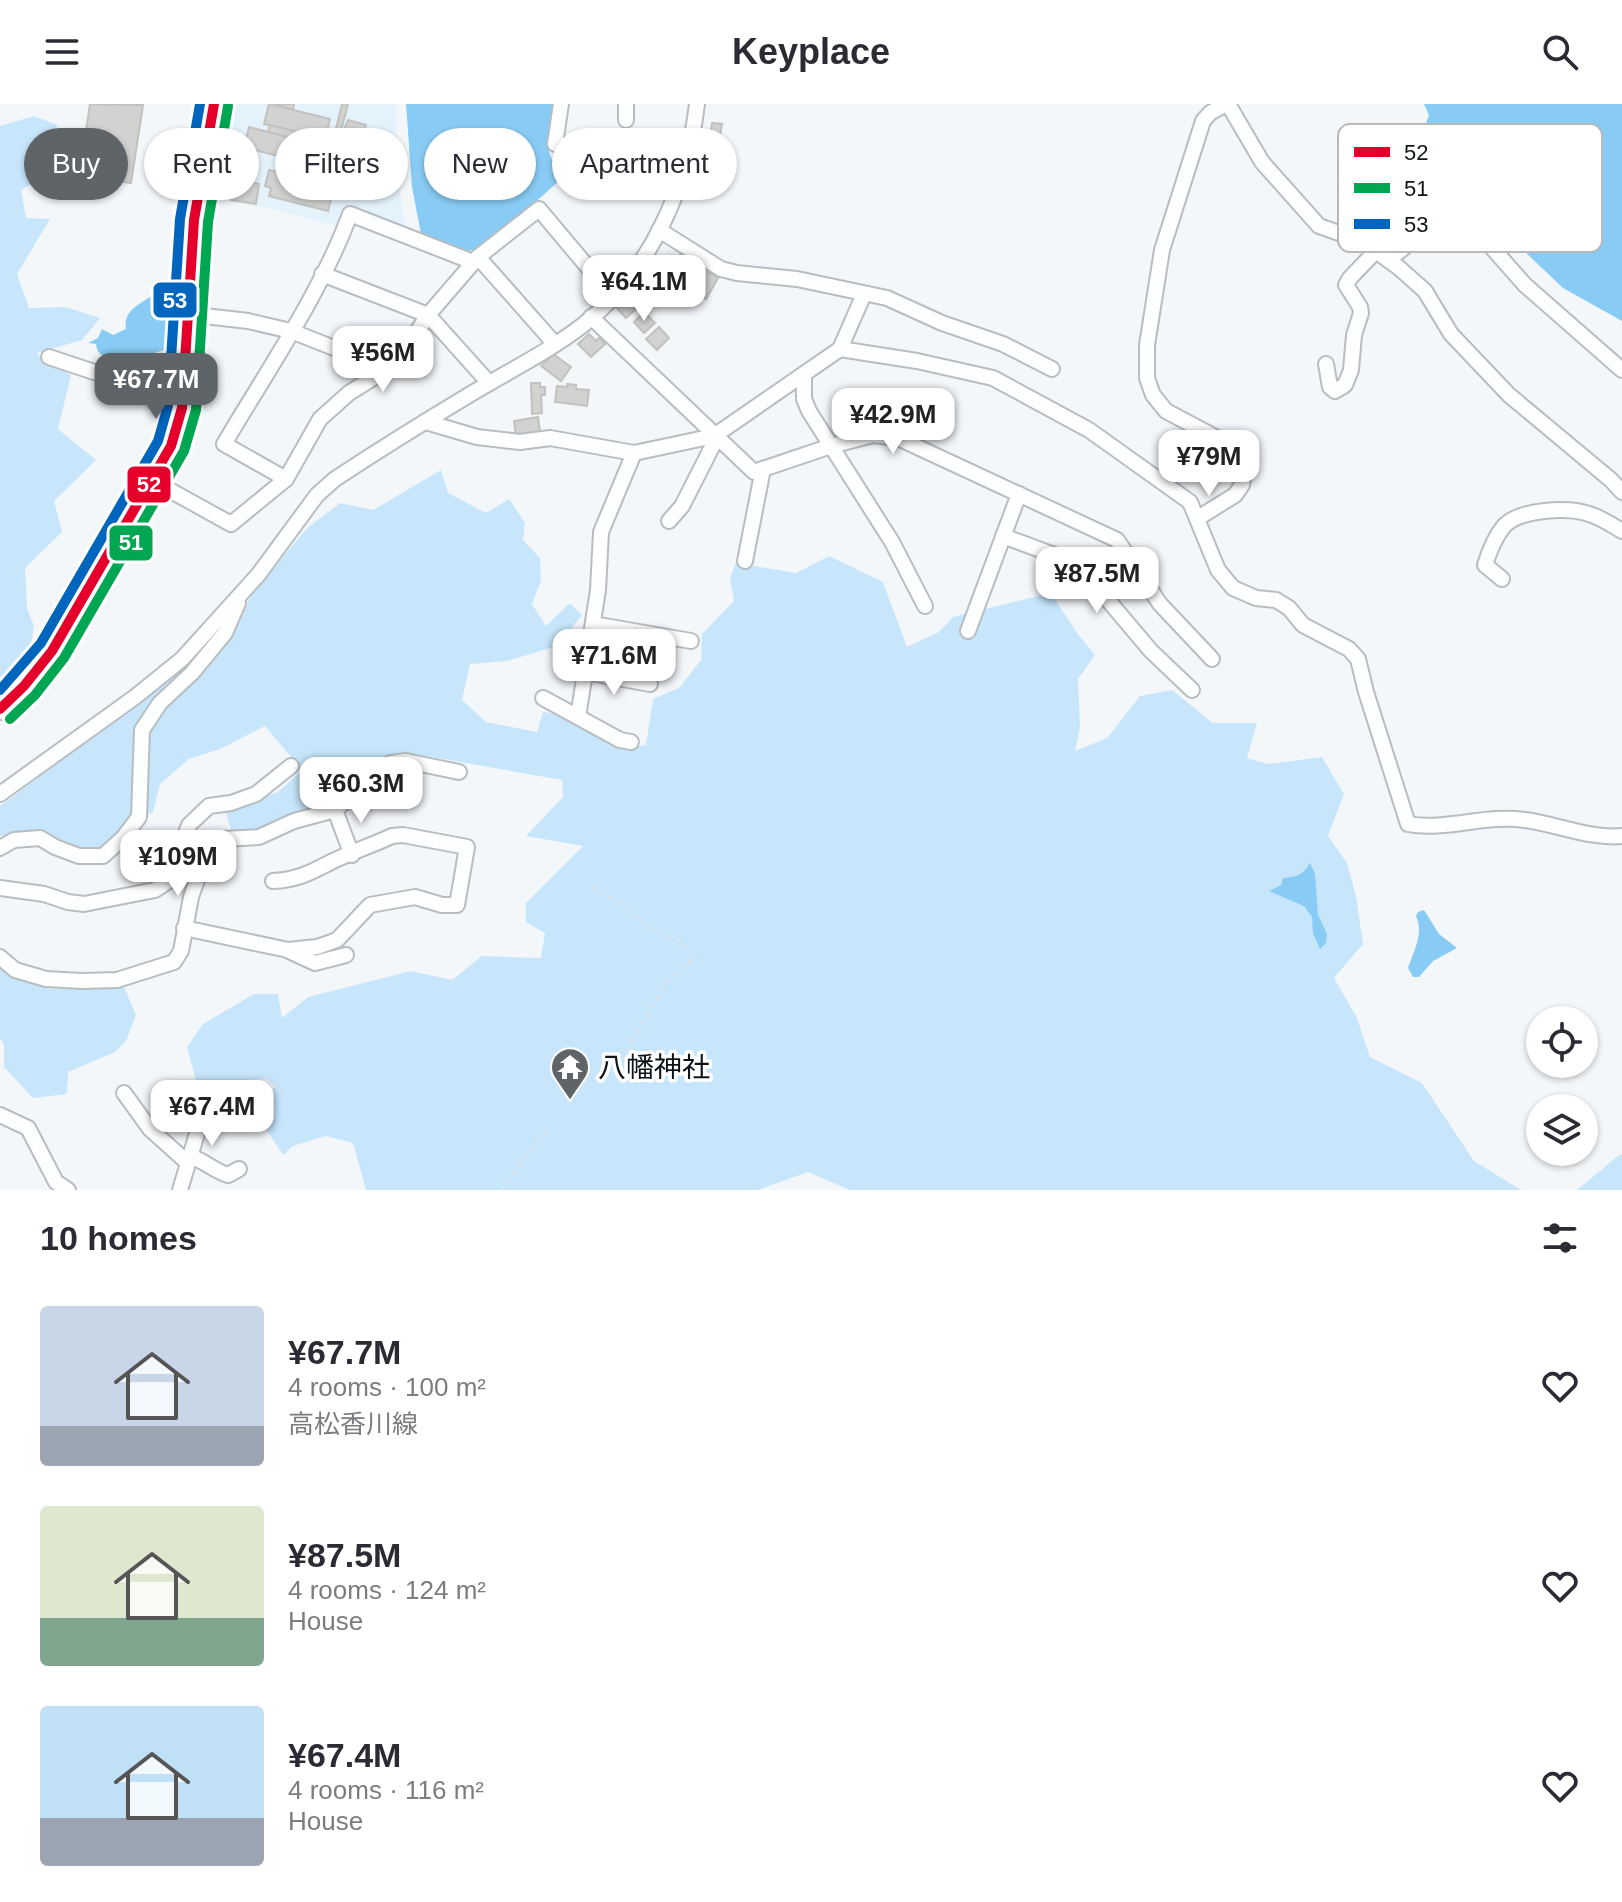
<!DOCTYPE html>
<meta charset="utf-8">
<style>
:root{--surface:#fff;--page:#f7f7f7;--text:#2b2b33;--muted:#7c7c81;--accent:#5e6468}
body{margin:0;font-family:Helvetica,"Noto Sans JP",sans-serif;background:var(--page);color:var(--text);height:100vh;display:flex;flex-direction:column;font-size:30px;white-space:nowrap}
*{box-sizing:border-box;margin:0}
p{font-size:26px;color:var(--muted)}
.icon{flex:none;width:44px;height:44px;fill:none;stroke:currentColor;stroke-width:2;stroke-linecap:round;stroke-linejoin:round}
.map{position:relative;height:1086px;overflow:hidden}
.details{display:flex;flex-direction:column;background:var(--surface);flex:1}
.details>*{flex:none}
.banner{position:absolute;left:24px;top:24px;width:800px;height:72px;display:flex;gap:16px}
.tools{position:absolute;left:1526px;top:902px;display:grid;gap:16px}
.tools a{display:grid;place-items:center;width:72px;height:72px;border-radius:50%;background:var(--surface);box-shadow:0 2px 6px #0004;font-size:40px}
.price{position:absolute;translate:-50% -68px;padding:0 18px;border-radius:16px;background:#fff;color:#222;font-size:26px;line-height:52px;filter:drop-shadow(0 2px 4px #0008)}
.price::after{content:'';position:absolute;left:50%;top:48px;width:24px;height:18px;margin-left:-12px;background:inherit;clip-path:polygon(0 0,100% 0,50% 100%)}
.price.on{background:var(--accent);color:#fff}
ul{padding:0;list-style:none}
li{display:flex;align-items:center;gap:24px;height:200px;padding:0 40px}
li span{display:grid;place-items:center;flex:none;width:224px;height:160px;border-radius:8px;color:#555}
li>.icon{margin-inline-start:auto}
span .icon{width:96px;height:96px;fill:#fffc;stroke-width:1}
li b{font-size:34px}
h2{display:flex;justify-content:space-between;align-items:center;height:96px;padding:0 40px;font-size:34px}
.tag{padding:0 28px;border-radius:36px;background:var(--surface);box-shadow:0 2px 6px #0004;font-size:28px;line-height:72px}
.tag.on{background:var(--accent);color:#fff}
header{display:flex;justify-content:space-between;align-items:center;height:104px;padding:0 40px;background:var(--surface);font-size:36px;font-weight:700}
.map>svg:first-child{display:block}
.built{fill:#e4f2fb}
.green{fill:#c7e6fc}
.water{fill:#88cbf4}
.building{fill:#d2d2d0;stroke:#c1c1bf;stroke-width:2}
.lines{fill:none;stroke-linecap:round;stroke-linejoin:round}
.minor-casing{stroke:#b8bdc1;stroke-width:18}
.secondary-casing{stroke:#b8bdc1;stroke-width:24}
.path{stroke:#e1e3e3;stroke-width:2;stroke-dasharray:4 6;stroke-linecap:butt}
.minor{stroke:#fdfefe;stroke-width:14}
.secondary{stroke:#fdfefe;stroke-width:20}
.bus-1-casing{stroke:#fff;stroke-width:16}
.bus-2-casing{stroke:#fff;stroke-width:16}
.bus-3-casing{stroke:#fff;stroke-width:16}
.bus-1{stroke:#e4002b;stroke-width:10}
.bus-2{stroke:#00a651;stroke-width:10}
.bus-3{stroke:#0065bd;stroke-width:10}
.labels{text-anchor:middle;stroke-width:7;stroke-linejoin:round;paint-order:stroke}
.poi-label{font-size:28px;fill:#0e1519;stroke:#fff;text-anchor:start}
.key{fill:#fff;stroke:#b7b9ba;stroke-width:2}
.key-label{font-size:22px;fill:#0e1519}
.line-badge{stroke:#fff;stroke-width:3}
.badge-label{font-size:22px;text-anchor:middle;font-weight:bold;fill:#fff}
</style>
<header><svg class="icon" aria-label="menu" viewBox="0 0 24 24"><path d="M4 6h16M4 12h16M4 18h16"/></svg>Keyplace<svg class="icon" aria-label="search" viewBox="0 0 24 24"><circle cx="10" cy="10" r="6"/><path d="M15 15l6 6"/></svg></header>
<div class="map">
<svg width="1622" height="1086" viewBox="0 0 1622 1086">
<rect width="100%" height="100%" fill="#f4f7fa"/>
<polygon class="built" points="221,0 396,0 398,79 406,125 349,101 339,123 277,106 206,93"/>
<g class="green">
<polygon points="34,12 57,21 51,68 21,86 26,114 50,115 17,170 29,204 66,203 100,214 82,236 37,249 45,259 71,271 58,325 96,356 54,397 62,428 25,464 27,504 34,522 29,554 0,583 0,22"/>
<polygon points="441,366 448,389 486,409 509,395 525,419 523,436 540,454 541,477 532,500 546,522 570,499 582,511 557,542 507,557 470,560 462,596 486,618 537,628 543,608 571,612 625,644 646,641 653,595 679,584 701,556 702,530 734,497 730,474 736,459 796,469 829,452 883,478 907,543 939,528 953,513 1051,489 1077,529 1095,551 1078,575 1080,623 1075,647 1107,634 1140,592 1172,586 1213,619 1257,619 1247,654 1268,660 1322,653 1344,690 1328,732 1347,759 1356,792 1363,840 1334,874 1357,914 1370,953 1422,979 1474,1057 1521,1086 850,1086 808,1068 758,1086 366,1086 353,1039 326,1032 293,1042 283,1051 252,1003 276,983 267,975 229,977 197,981 187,943 203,920 254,890 278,890 282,914 308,893 411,867 452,876 482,852 541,854 545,829 526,818 526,799 583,742 526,732 563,693 562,676 404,648 377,661 342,689 249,729 231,726 225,705 278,688 302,666 265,622 220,645 189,655 160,680 153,708 129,720 99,744 70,742 40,727 0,732 0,702 133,604 212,531 226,539 253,489 307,424 340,399 373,406"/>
<polygon points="0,861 8,872 50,885 124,883 136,911 126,937 115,948 68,968 67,990 33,994 4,963 4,940 0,934"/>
<polygon points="1622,1050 1622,1086 1577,1086 1618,1052"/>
</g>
<g class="water">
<polygon points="406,0 557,0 549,48 560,76 484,144 462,148 421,130 412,83"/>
<path d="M 1424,0 L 1622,0 L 1622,217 L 1563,184 L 1464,90 L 1397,110 L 1385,93 C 1407,63 1417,46 1429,11 Z"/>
<path d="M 163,183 L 171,186 L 167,245 L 113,262 L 110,254 C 101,252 97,249 96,240 L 88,239 L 98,234 L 102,225 L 113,231 L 126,225 C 122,202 149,198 163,183 Z"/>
<path d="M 1310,759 L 1315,770 L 1318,811 L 1327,830 L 1326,839 L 1320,845 L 1313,829 L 1312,813 L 1304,802 L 1269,787 L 1281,781 L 1283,774 C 1296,773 1303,771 1310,759 Z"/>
<path d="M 1424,806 L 1439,830 L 1457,844 L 1433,857 L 1419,873 L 1413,873 L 1408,864 C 1414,847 1424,829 1416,812 L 1418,808 Z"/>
</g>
<g class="building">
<polygon points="90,0 143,1 131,79 96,74 94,89 77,87"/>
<polygon points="269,0 330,15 325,35 264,20"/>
<polygon points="275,0 294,0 293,6"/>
<polygon points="342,0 348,0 336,45 331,44 332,37 325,35 327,27 335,29"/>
<polygon points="348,16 366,21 359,47 337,42"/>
<polygon points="712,19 722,20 719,37 710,35"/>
<polygon points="270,21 332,37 331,44 268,28"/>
<polygon points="249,23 291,34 286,54 244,43"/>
<polygon points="324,42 343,47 328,107 269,92 271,84 265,82 269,66 315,77"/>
<polygon points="222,73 259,80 256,100 231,96 232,90 220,88"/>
<polygon points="680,151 718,174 706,195 667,172"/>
<polygon points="625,193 636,205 626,214 615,202"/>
<polygon points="644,208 655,219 644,229 634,218"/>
<polygon points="659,223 669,234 657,246 646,235"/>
<polygon points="589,230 596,237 599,234 605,240 591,253 578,240"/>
<polygon points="553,250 571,263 561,277 541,262"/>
<polygon points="531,279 540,279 540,283 545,283 545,291 541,291 542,309 532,310"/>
<polygon points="567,280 576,281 576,285 589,286 587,302 555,298 557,282 567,283"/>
<polygon points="538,313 540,328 516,332 514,317"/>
</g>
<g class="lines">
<defs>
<g id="minor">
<polyline points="1228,0 1262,58 1319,122 1353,134 1376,147 1398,163 1425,187 1451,230 1509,291 1611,376 1622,388"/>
<polyline points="626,16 626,0"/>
<polyline points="555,40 561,0"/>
<polyline points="659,126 721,165 737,169 797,175 887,194 942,219 1003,240 1052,265"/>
<polyline points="478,153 554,239"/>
<polyline points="1388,156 1423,129 1445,120 1462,121 1480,130 1525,181 1622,266"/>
<polyline points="322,170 428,211 489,279"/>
<polyline points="187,210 248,217 291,227 387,265"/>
<polyline points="591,213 754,368 831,342 873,331 898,334 1117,436 1160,500 1212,555"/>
<path d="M 840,245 L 917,257 L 993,274 L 1089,326 L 1190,398 L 1218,466 L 1233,484 L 1256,494 L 1276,496 L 1289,504 L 1303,521 L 1349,545 L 1358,555 L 1366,588 L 1408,720 C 1447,727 1485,710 1525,716 C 1556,720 1590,735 1622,732"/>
<polyline points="49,253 139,283 184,279"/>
<polyline points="1326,260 1330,283 1335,287 1345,281 1351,266 1354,231 1361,209 1360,203 1346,181 1350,174 1376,147"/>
<polyline points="804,270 804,295 809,307 892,438 925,502"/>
<polyline points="426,318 477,333 520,338 550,334 634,349 714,332 840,245 864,190"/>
<path d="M 286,375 L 224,340 C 266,269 322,187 350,110 L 473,158"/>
<polyline points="153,377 231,420 286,375 320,315 349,289 397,259 428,211 478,153 539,105 612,192"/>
<polyline points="1198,414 1235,391 1242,381 1244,368 1241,354 1232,342 1166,307 1153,291 1147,274 1147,241 1162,146 1203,17 1210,9 1226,0"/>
<polyline points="669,417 682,402 713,341 714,332"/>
<polyline points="1003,432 1065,455 1091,476 1151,547 1192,586"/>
<polyline points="745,457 763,365"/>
<path d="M 1502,475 L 1485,461 C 1489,448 1495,433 1504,422 C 1520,405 1568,403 1589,410 C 1600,413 1612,421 1622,427"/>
<polyline points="593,520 691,537"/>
<polyline points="968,527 1019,390"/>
<polyline points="585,568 650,580"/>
<polyline points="543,594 620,636 631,638"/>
<polyline points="578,613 598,486 601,428 634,349"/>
<path d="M 0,690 L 135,593 L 182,555 L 258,471 L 317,391 L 335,375 C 379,346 424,318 469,291 C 507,268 548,248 583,221 C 651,167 687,84 697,0"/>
<polyline points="335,706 352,751"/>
<polyline points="0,744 14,736 40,734 55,743 79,752 103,752 123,734 139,713 142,626 160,599 192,569 225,529 238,499"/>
<polyline points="0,784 44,790 68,798 84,800 155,786 167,778 189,721 209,702 231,699 256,690 291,662"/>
<path d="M 184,824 L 288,846 L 317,843 L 337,836 L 370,801 L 415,793 L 442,801 L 457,801 L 467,743 L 403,731 L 392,732 C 371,742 348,749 327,760 C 308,770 295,776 273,777"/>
<polyline points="289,847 315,859 346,851"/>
<polyline points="0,853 15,866 46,875 82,877 117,876 174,858 181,847 191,793 202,762 210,746 223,735 259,733 294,717 335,706 391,659 406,657 459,668"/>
<polyline points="124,989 150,1025 188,1059"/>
<polyline points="0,1011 28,1024 56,1078 68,1086"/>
<path d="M 189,1052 C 204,1056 214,1067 228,1071 L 239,1065"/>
<polyline points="180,1086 208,993"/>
</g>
<polyline id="secondary" points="0,605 24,582 52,547 82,499 171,342 182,304 194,116 214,0"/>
</defs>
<use href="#minor" class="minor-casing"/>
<use href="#secondary" class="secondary-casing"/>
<g class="path">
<polyline points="592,783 624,802 647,823 678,836 695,852 664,881 626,949"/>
<polyline points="501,1086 551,1020"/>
</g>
<use href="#minor" class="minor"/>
<use href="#secondary" class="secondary"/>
<defs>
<polyline id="bus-1" points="0,605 24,582 52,547 171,342 182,304 194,116 214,0"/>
<polyline id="bus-2" points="10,615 35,591 64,554 184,347 196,306 208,118 228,2"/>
<polyline id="bus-3" points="0,586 41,539 158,337 168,302 180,115 200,0"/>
</defs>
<use href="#bus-1" class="bus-1-casing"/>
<use href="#bus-2" class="bus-2-casing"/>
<use href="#bus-3" class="bus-3-casing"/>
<use href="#bus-1" class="bus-1"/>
<use href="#bus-2" class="bus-2"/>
<use href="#bus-3" class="bus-3"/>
</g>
<defs>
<symbol id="temple-pin" viewBox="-11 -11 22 30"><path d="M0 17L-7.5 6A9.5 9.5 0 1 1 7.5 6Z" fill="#5e6468" stroke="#fff"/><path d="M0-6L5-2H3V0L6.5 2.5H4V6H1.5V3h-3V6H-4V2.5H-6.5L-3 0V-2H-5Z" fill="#fff"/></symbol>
</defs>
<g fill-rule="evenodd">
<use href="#temple-pin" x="548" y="941" width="44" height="60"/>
</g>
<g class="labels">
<g class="poi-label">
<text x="598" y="973">八幡神社</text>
</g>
</g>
<rect x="1338" y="20" width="264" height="128" rx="12" class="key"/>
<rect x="1354" y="43" width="36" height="10" fill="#e4002b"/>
<rect x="1354" y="79" width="36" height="10" fill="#00a651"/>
<rect x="1354" y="115" width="36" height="10" fill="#0065bd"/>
<g class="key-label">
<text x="1404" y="56">52</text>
<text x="1404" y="92">51</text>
<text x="1404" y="128">53</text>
</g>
<g class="line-badge">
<rect x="152" y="177" width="46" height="38" rx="8" fill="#0065bd"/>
<rect x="126" y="361" width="46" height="39" rx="8" fill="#e4002b"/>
<rect x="108" y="420" width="46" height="38" rx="8" fill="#00a651"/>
</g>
<g class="badge-label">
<text x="175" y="204">53</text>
<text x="149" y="388">52</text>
<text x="131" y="446">51</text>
</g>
</svg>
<div class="tools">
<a><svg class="icon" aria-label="locate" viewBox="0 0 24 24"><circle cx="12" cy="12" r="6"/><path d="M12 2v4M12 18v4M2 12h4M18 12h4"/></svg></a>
<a><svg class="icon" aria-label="layers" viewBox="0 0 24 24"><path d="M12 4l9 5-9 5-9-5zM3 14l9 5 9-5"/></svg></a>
</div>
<b class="price" style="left:644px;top:219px">¥64.1M</b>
<b class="price" style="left:383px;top:290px">¥56M</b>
<b class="price on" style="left:156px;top:317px">¥67.7M</b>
<b class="price" style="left:893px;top:352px">¥42.9M</b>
<b class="price" style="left:1209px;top:394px">¥79M</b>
<b class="price" style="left:1097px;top:511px">¥87.5M</b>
<b class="price" style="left:614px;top:593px">¥71.6M</b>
<b class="price" style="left:361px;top:721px">¥60.3M</b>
<b class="price" style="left:178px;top:794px">¥109M</b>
<b class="price" style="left:212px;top:1044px">¥67.4M</b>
<div class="banner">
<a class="tag on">Buy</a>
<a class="tag">Rent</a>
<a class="tag">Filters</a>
<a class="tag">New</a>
<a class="tag">Apartment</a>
</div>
</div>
<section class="details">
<h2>10 homes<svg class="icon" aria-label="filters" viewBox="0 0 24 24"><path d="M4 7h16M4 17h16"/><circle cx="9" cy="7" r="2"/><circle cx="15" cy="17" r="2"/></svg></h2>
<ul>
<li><span style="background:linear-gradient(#c9d6e8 75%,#9aa5b1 0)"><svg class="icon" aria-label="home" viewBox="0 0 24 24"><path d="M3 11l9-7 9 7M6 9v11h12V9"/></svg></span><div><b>¥67.7M</b><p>4 rooms · 100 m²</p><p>高松香川線</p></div><svg class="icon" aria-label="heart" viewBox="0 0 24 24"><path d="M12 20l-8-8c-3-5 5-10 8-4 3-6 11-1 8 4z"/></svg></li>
<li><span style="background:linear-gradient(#dfe7d0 70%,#7fa58c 0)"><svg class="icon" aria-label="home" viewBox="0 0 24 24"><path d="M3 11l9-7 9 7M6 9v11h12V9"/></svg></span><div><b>¥87.5M</b><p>4 rooms · 124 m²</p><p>House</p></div><svg class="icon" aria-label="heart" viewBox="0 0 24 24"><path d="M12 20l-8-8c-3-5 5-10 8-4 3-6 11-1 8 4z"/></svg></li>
<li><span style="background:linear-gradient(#bfe0f5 70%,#9aa5b1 0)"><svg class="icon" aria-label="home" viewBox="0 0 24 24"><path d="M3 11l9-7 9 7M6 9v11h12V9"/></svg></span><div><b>¥67.4M</b><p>4 rooms · 116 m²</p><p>House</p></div><svg class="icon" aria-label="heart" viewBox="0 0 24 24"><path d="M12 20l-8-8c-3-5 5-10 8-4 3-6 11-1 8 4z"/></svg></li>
</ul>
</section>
